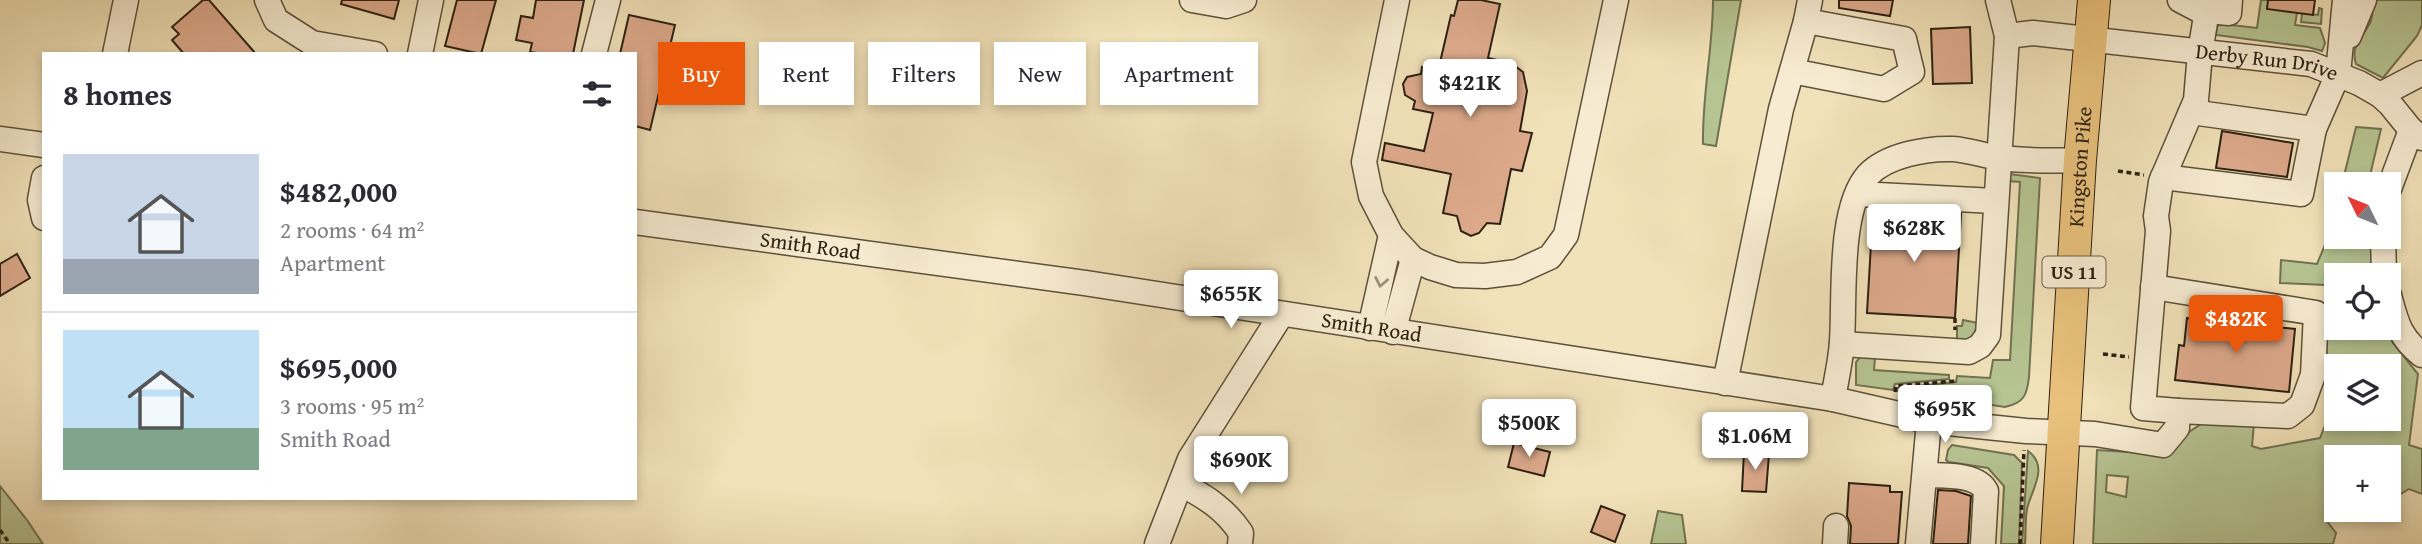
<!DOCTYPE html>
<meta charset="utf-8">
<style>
:root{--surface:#fff;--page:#f7f7f7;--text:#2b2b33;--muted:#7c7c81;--line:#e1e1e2;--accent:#ea580c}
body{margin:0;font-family:"Gentium Book Plus",serif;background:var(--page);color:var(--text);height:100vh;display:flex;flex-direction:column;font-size:26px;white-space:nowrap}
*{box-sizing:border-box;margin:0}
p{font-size:23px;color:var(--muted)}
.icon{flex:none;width:38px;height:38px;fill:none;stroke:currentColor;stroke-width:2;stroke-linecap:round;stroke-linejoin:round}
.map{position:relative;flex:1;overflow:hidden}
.panel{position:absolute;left:42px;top:52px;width:595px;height:448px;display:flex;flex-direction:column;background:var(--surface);border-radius:0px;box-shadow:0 4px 10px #0003}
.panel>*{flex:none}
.banner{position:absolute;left:658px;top:42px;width:665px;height:63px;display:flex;gap:14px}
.needle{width:46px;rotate:313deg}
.buttons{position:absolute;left:2324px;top:172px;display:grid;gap:14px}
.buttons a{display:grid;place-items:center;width:77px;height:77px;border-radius:0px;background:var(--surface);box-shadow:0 4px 10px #0003;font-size:35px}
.price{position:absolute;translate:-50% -60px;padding:0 16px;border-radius:7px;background:#fff;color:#222;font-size:23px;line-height:46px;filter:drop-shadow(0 2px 4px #0008)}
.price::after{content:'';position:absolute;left:50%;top:42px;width:21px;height:16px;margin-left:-10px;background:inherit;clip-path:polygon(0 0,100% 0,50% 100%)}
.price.current{background:var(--accent);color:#fff}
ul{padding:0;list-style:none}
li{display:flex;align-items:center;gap:21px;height:175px;padding:0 21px}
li+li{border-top:2px solid var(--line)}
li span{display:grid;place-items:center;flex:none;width:196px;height:140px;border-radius:0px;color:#555}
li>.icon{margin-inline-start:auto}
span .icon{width:84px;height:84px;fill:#fffc;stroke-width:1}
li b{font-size:30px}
h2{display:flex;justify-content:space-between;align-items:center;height:84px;padding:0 21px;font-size:30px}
.pill{padding:0 24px;border-radius:0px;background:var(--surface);box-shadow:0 4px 10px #0003;font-size:24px;line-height:63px}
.pill.current{background:var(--accent);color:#fff}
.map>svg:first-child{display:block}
.green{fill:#b6c492;stroke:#717252;stroke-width:2;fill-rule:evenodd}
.building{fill:#ddaa8c;stroke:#2c2112;stroke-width:2}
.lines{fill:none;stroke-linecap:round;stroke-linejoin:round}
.minor-casing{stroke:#5e513c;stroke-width:27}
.major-casing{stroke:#2c2112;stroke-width:34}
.path{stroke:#2c2112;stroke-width:3.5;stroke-dasharray:5 3.5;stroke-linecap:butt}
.minor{stroke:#f7ecd2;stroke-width:24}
.major{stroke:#e9c17c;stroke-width:32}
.oneway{stroke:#9c917c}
.labels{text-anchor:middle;stroke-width:7;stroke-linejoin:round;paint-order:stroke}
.shield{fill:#f7ecd2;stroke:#695e4c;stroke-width:2}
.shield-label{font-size:19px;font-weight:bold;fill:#2c2112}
.street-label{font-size:21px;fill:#2c2112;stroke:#f7ecd2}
</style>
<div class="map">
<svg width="2422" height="544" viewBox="0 0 2422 544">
<rect width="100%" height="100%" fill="#f2e2b9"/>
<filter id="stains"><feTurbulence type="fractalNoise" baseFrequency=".00286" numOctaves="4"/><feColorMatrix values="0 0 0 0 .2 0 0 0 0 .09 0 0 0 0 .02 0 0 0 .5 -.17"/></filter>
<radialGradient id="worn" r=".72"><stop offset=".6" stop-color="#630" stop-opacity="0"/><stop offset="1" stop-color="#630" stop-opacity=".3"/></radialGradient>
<g class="green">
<path d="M 1713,0 L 1741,0 L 1716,146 L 1703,144 C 1702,95 1713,48 1713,0 Z"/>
<polygon points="2261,0 2290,0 2297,13 2295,25 2320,28 2325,43 2322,51 2308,47 2216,35 2217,26 2223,24 2257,28"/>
<path d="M 2374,0 L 2422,0 L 2422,25 L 2417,36 L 2383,78 L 2356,64 C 2350,46 2362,38 2370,23 C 2373,16 2373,7 2374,0 Z"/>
<polygon points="2319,8 2322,9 2321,24 2301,22 2302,13 2318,15"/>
<polygon points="2356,127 2381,129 2368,184 2342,184"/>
<path d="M 2010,174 L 2040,178 L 2029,377 C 2027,395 2024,403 2005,407 L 1897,391 L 1898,388 L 1956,382 L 1957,376 L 1990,378 L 1993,360 L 2010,360 L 2020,182 L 2008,181 Z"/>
<path d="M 2336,208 L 2336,236 L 2372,236 L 2374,275 L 2336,275 L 2336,327 L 2385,327 L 2393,343 L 2418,374 L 2409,445 L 2422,449 L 2422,494 L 2409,489 L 2389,501 L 2389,457 L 2336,457 L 2336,501 L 2326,520 L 2336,533 L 2333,544 L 2093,544 L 2097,450 L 2159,454 L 2176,448 L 2189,432 L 2204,422 L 2254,424 L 2252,446 L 2261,449 L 2320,438 L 2327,420 L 2326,285 L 2280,283 L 2281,260 L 2317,264 L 2332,228 ZM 2336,366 L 2389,366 L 2389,418 L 2336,418 ZM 2107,475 L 2128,477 L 2126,497 L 2106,492 Z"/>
<polygon points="1963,320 1978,323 1973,337 1966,341 1957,339 1957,326 1962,326"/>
<polygon points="1862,355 1875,358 1874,370 1949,375 1949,379 1895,384 1893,390 1856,385 1856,362"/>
<polygon points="1952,445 2014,455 2022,463 2019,544 2001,544 2004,486 1988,468 1949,462 1946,460 1948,450"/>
<path d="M 2028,451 C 2050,467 2031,490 2027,509 C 2025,520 2026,533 2025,544 L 2022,544 Z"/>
<polygon points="0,486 27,520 43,544 0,544"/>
<polygon points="1658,511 1682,515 1686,544 1651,544"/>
</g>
<g class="building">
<polygon points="203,0 209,0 256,54 184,54 172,40 179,34 172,27"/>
<polygon points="342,0 399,0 394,19 341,4"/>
<polygon points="457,0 496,0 481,54 445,46"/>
<polygon points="536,0 584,0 573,54 544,54 530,52 532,43 516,40 521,16 533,18"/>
<polygon points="1458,0 1481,0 1500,4 1488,58 1511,63 1523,72 1527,91 1520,131 1532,133 1522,171 1511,169 1500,224 1487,223 1479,233 1471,236 1461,231 1457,216 1443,213 1451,174 1382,160 1385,143 1424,151 1433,113 1413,109 1415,101 1405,95 1403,84 1407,77 1421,74 1422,67 1438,71 1451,15 1454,16"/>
<polygon points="1839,0 1893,0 1890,16 1839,8"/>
<polygon points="2268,0 2315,0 2313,15 2267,9"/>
<polygon points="629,15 675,25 650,130 635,126 635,54 620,54"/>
<polygon points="1970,27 1972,83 1933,84 1931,29"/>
<polygon points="2222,131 2293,143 2287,177 2216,168"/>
<polygon points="1873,210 1961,214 1955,318 1867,313"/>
<polygon points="17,254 30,278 0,296 0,264"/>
<polygon points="2187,318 2295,329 2289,392 2175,380 2179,345 2184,346"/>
<polygon points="1514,443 1550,452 1544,476 1508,467"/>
<polygon points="1744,452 1769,454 1766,492 1742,491"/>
<polygon points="1849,483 1890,486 1890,492 1902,492 1898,544 1850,544 1851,526 1847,516"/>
<polygon points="1938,490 1956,491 1971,496 1968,544 1933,544"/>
<polygon points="1601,506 1625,515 1615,542 1591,532"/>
</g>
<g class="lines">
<defs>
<g id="minor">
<polyline points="267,0 276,20 312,43 375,54"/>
<polyline points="1192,0 1226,6 1244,0"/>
<polyline points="1397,0 1364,162 1371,196 1391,235 1413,259 1430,267 1456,275 1485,276 1517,272 1550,257 1566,235 1616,0"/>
<polyline points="2180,0 2199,10 2229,13 2230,0"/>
<path id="s1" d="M 2007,36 L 2033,33 L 2311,64 L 2359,83 L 2380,95 L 2390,104 L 2411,130 L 2422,138"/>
<polyline points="2349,36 2364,0"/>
<polyline points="115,54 126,0"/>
<polyline points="420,54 431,0"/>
<polyline points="594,54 608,0"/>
<polyline points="1792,71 1884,89 1912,72 1904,39 1806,21"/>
<polyline points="2380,95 2422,73"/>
<polyline points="2314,129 2338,74 2345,0"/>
<polyline points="0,139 44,145"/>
<polyline points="2163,177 2301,194 2314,129 2191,112"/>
<polyline points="44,178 40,200 44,218"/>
<polyline points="2389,189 2411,130"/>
<polyline points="1858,194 1995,201"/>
<path id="s2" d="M 635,222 L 1085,283 L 1833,399 L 1929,421 L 2026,431 L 2095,434 L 2163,445 L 2177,428 L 2178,411 L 2143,408 L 2158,231 L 2156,216 L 2161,182 L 2196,100 L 2200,53 L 2207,10"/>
<polyline points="2383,236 2384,275"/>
<polyline points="2153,287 2316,313 2313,375 2302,405 2288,416 2178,411"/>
<path d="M 2389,295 C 2396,321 2399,337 2422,355"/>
<polyline points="1370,328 1391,235"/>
<polyline points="1393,332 1413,259"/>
<polyline points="1842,344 1969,352 1980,346 1988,335 2007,36 1998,0"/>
<polyline points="1725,383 1781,109 1806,21 1810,0"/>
<path d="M 1833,399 C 1836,380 1841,360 1842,341 C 1845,297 1838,209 1868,175 C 1887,155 1927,148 1953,149 C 1969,150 1985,156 2000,158 C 2027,161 2053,161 2080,160"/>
<path d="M 1925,475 C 1942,476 1977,473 1986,491 L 1983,544"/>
<path d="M 1181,484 C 1206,497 1225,509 1241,533 L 1240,544"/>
<polyline points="1157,544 1190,459 1281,315"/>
<polyline points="1835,544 1836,526"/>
<polyline points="1918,544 1929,421"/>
</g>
<g id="major">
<path id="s3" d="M 2057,544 L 2080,160 L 2094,0"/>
</g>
</defs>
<use href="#minor" class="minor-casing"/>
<use href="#major" class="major-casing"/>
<g class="path">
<polyline points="2118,171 2144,175"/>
<polyline points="1955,318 1955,330"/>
<polyline points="2103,354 2129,357"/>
<polyline points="1895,392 1896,386 1956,381"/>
<polyline points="0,530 10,544"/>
<polyline points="2020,544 2024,450"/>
</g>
<use href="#minor" class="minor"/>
<use href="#major" class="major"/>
</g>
<defs><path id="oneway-chevron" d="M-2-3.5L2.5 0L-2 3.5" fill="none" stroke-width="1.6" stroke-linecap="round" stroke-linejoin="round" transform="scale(1.75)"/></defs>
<use class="oneway" href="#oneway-chevron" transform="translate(1381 282) rotate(101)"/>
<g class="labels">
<rect class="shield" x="2042.5" y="256.5" width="63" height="31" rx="5"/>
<g class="shield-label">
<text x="2074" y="279">US 11</text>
</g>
<g class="street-label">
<text dy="7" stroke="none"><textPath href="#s1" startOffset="262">Derby Run Drive</textPath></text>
<text dy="7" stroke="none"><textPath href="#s3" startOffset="378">Kingston Pike</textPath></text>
<text dy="7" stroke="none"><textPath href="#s2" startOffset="177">Smith Road</textPath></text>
<text dy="7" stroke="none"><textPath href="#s2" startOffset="744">Smith Road</textPath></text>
</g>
</g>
<rect width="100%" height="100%" filter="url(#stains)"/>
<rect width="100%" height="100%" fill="url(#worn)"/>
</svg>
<div class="buttons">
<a><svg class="needle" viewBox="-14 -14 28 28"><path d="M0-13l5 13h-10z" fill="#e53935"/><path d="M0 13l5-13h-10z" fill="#7c7c81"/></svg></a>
<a><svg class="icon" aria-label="locate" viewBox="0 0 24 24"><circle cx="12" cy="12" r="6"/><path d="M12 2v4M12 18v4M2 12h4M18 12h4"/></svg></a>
<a><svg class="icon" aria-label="layers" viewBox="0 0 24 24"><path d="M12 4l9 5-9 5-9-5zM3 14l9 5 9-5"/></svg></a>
<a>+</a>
</div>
<b class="price" style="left:1470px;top:119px">$421K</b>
<b class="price" style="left:1914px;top:264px">$628K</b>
<b class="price" style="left:1231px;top:330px">$655K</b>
<b class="price current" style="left:2236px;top:355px">$482K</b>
<b class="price" style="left:1945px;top:445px">$695K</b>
<b class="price" style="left:1529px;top:459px">$500K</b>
<b class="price" style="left:1755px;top:472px">$1.06M</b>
<b class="price" style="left:1241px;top:496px">$690K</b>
<div class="banner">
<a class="pill current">Buy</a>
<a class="pill">Rent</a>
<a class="pill">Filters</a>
<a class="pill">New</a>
<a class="pill">Apartment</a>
</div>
<section class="panel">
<h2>8 homes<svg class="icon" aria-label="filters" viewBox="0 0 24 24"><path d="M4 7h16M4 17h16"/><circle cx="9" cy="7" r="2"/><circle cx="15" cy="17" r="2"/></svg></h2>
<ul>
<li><span style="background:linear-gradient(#c9d6e8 75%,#9aa5b1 0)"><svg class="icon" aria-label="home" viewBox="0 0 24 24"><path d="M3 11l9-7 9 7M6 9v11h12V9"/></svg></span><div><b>$482,000</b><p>2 rooms · 64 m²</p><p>Apartment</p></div></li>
<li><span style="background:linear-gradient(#bfe0f5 70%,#7fa58c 0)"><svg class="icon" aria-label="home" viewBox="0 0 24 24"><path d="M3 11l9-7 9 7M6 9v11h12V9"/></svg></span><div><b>$695,000</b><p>3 rooms · 95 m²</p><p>Smith Road</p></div></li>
</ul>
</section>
</div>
